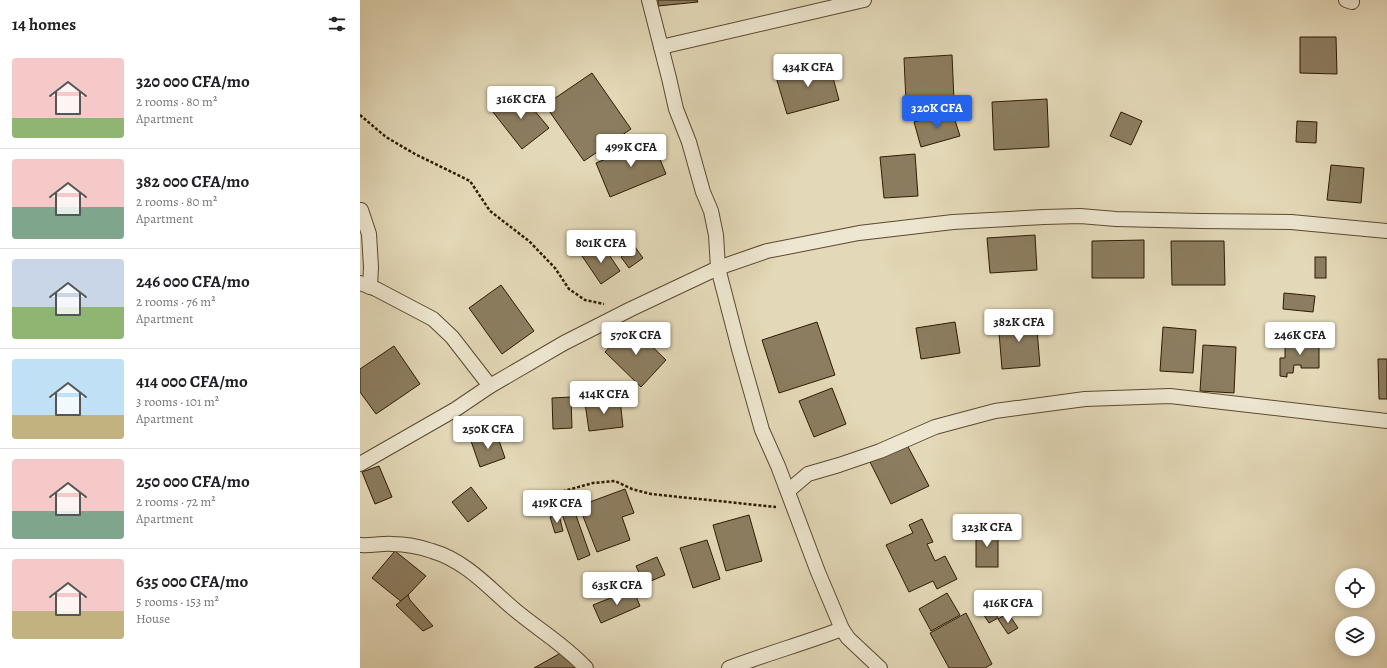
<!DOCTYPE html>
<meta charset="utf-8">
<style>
:root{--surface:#fff;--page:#f2f2f2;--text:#202124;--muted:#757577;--line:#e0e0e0;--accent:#2563eb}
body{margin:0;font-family:Alegreya,serif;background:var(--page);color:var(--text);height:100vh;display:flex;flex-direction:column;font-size:15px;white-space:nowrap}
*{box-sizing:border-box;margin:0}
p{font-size:13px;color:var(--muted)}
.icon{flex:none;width:22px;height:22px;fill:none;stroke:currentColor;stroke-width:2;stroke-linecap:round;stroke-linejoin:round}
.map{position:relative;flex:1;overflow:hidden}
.panel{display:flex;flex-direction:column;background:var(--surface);width:360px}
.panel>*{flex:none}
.buttons{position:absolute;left:975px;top:568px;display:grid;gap:8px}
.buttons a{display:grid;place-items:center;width:40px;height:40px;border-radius:50%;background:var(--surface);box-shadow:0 2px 10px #0003;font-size:20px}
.price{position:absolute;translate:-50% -34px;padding:0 9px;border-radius:4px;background:#fff;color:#222;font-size:13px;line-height:26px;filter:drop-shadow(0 1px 2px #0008)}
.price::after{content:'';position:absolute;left:50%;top:24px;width:12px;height:9px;margin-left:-6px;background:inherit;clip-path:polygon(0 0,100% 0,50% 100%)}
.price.selected{background:var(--accent);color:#fff}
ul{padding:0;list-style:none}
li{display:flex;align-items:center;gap:12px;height:100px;padding:0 12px}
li+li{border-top:1px solid var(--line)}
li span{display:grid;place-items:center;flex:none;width:112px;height:80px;border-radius:4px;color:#555}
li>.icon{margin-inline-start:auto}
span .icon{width:48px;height:48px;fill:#fffc;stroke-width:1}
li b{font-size:17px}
h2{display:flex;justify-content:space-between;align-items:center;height:48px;padding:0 12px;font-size:17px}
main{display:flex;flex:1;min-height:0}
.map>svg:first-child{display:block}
.building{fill:#8c7d60;stroke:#2e1b02}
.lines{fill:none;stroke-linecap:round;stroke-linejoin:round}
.street-casing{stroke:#5b4a2f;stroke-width:16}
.path{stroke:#2e1b02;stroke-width:2.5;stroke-dasharray:3 2;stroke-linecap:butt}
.street{stroke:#ede6d0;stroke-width:14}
</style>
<main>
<section class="panel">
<h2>14 homes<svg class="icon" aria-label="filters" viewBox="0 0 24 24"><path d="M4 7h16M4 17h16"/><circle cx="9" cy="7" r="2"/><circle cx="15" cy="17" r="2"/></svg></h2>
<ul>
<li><span style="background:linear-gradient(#f6c9c9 75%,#8fb573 0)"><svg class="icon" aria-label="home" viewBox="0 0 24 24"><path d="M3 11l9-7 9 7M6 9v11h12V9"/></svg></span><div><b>320 000 CFA/mo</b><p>2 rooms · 80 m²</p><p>Apartment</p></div></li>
<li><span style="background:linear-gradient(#f6c9c9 60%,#7fa58c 0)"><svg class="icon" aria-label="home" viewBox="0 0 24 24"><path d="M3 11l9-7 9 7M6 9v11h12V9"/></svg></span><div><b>382 000 CFA/mo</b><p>2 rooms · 80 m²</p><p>Apartment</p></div></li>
<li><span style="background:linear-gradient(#c9d6e8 60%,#8fb573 0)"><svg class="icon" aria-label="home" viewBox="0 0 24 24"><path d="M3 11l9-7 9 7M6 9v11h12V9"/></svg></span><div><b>246 000 CFA/mo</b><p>2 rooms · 76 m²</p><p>Apartment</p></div></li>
<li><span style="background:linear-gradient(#bfe0f5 70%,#c2b280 0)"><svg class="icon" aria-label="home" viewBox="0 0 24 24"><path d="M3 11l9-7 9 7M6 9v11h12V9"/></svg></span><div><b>414 000 CFA/mo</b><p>3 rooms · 101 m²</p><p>Apartment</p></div></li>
<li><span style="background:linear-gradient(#f6c9c9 65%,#7fa58c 0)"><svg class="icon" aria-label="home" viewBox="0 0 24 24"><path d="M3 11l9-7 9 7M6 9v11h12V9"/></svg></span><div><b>250 000 CFA/mo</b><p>2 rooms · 72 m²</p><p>Apartment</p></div></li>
<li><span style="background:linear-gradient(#f6c9c9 65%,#c2b280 0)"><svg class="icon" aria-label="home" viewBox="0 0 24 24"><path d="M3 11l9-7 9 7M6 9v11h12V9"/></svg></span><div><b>635 000 CFA/mo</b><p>5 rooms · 153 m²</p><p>House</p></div></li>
</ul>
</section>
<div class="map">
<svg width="1027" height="668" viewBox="0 0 1027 668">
<rect width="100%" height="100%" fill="#e3d8b7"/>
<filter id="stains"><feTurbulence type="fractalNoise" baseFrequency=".005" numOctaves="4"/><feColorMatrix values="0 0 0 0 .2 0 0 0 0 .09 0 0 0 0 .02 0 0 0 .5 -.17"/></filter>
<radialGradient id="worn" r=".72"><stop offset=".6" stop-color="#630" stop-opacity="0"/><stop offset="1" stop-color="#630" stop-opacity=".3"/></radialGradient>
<g class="building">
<polygon points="298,0 337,0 338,2 298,6"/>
<polygon points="940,37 976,37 977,74 940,73"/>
<polygon points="592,55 594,100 546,103 544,58"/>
<polygon points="469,63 479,100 427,114 416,77"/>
<polygon points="232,73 271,129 224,161 185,105"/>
<polygon points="159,92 189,128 162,149 133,112"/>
<polygon points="687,99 689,147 634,150 632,102"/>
<polygon points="592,111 600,136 561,147 554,122"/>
<polygon points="761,112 782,121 771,145 750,136"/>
<polygon points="937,121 957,122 956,143 936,142"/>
<polygon points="292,140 306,174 250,197 236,163"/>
<polygon points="555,154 558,196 524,198 520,157"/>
<polygon points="971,165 1004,168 1001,203 967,200"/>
<polygon points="675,235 677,270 630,273 627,238"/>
<polygon points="784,240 784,278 732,278 732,241"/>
<polygon points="811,241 864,241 865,285 812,285"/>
<polygon points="241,243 260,271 241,284 222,256"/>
<polygon points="275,247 283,258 269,268 261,257"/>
<rect x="955" y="257" width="11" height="21"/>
<polygon points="141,285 174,331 142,354 109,308"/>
<polygon points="924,293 955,296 953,312 923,309"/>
<polygon points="676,317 680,366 642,369 638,320"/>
<polygon points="457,322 475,375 419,393 402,340"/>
<polygon points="595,322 600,353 561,359 556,328"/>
<polygon points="270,325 306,360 281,387 245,352"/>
<polygon points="803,327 836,330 833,373 800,371"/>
<polygon points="925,341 959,341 959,368 941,368 941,365 934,365 933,373 927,373 927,377 920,376 920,358 925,358"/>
<polygon points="843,345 876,347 874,393 840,391"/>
<polygon points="34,346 60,384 16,414 0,392 0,369"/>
<polygon points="1018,359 1027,359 1027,399 1019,399"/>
<polygon points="472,388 486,424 454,437 439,401"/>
<polygon points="211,397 212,428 193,429 192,398"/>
<polygon points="260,399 263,427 229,431 225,403"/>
<polygon points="136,432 145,458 120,467 111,441"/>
<polygon points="547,445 569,486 531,504 510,462"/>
<polygon points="19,466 32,497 15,504 2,472"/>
<polygon points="111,487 127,508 108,522 92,502"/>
<polygon points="265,489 274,513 262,517 270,540 237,552 219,506"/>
<polygon points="213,507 230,555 218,560 201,511"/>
<polygon points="199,515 203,531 195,533 190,517"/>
<polygon points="389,515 402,561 366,571 353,525"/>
<polygon points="562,519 573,542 567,544 575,561 585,556 597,579 577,589 573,581 549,592 526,545 553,533 549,525"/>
<rect x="616" y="529" width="22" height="38"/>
<polygon points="347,540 360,579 333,588 320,548"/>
<polygon points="35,551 66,576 48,595 43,603 12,578"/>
<polygon points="297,557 305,575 284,584 276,566"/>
<polygon points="273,589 280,606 241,623 233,605"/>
<polygon points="587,593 600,615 571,631 559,609"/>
<polygon points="48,595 50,600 73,626 63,631 36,605"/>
<polygon points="626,598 638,618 629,623 616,603"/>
<polygon points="606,613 632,664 625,668 589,668 570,633"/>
<polygon points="648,613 658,628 648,634 638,619"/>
<polygon points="206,650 215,668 174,668"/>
</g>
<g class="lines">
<defs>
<g id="street">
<polyline points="289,0 309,78 316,109 329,142 343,192 351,211 356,235 358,268 379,349 402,430 418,466 458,572 482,629 488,638 520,668"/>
<polyline points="986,0 992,2"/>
<polyline points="301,47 504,0"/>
<polyline points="1,210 9,234 11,267 10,287"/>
<polyline points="0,283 16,289 73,319 92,337 130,386"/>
<polyline points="0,464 96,409 130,386 204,343 271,309 358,268 407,251 499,233 593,222 684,217 720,216 756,219 840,221 931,222 1027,231"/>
<polyline points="428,491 448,474 479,465 520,451 575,427 635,411 725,399 810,396 1027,421"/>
<path d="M 0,545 C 11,546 22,543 33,544 C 46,544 60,547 72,551 C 106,561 129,588 155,610 C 179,630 205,645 226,668"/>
<path d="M 369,668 C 406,654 445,643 482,629"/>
</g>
</defs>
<use href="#street" class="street-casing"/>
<g class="path">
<polyline points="0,115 26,137 55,154 110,181 130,211 169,241 195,268 209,289 225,300 244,304"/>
<polyline points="193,494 233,483 255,481 272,489 291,494 416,507"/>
</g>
<use href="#street" class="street"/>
</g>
<rect width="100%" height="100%" filter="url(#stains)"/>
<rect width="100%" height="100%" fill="url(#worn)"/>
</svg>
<div class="buttons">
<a><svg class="icon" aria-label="locate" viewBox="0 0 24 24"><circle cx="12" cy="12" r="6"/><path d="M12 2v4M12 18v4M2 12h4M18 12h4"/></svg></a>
<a><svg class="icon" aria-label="layers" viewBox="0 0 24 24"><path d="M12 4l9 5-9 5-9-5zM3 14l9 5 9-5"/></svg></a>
</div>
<b class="price" style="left:448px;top:88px">434K CFA</b>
<b class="price" style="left:161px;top:120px">316K CFA</b>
<b class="price selected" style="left:577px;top:129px">320K CFA</b>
<b class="price" style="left:271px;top:168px">499K CFA</b>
<b class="price" style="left:241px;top:264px">801K CFA</b>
<b class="price" style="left:659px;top:343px">382K CFA</b>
<b class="price" style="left:276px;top:356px">570K CFA</b>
<b class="price" style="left:940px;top:356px">246K CFA</b>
<b class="price" style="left:244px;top:415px">414K CFA</b>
<b class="price" style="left:128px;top:450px">250K CFA</b>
<b class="price" style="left:197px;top:524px">419K CFA</b>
<b class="price" style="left:627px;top:548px">323K CFA</b>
<b class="price" style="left:257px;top:606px">635K CFA</b>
<b class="price" style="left:648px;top:624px">416K CFA</b>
</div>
</main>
